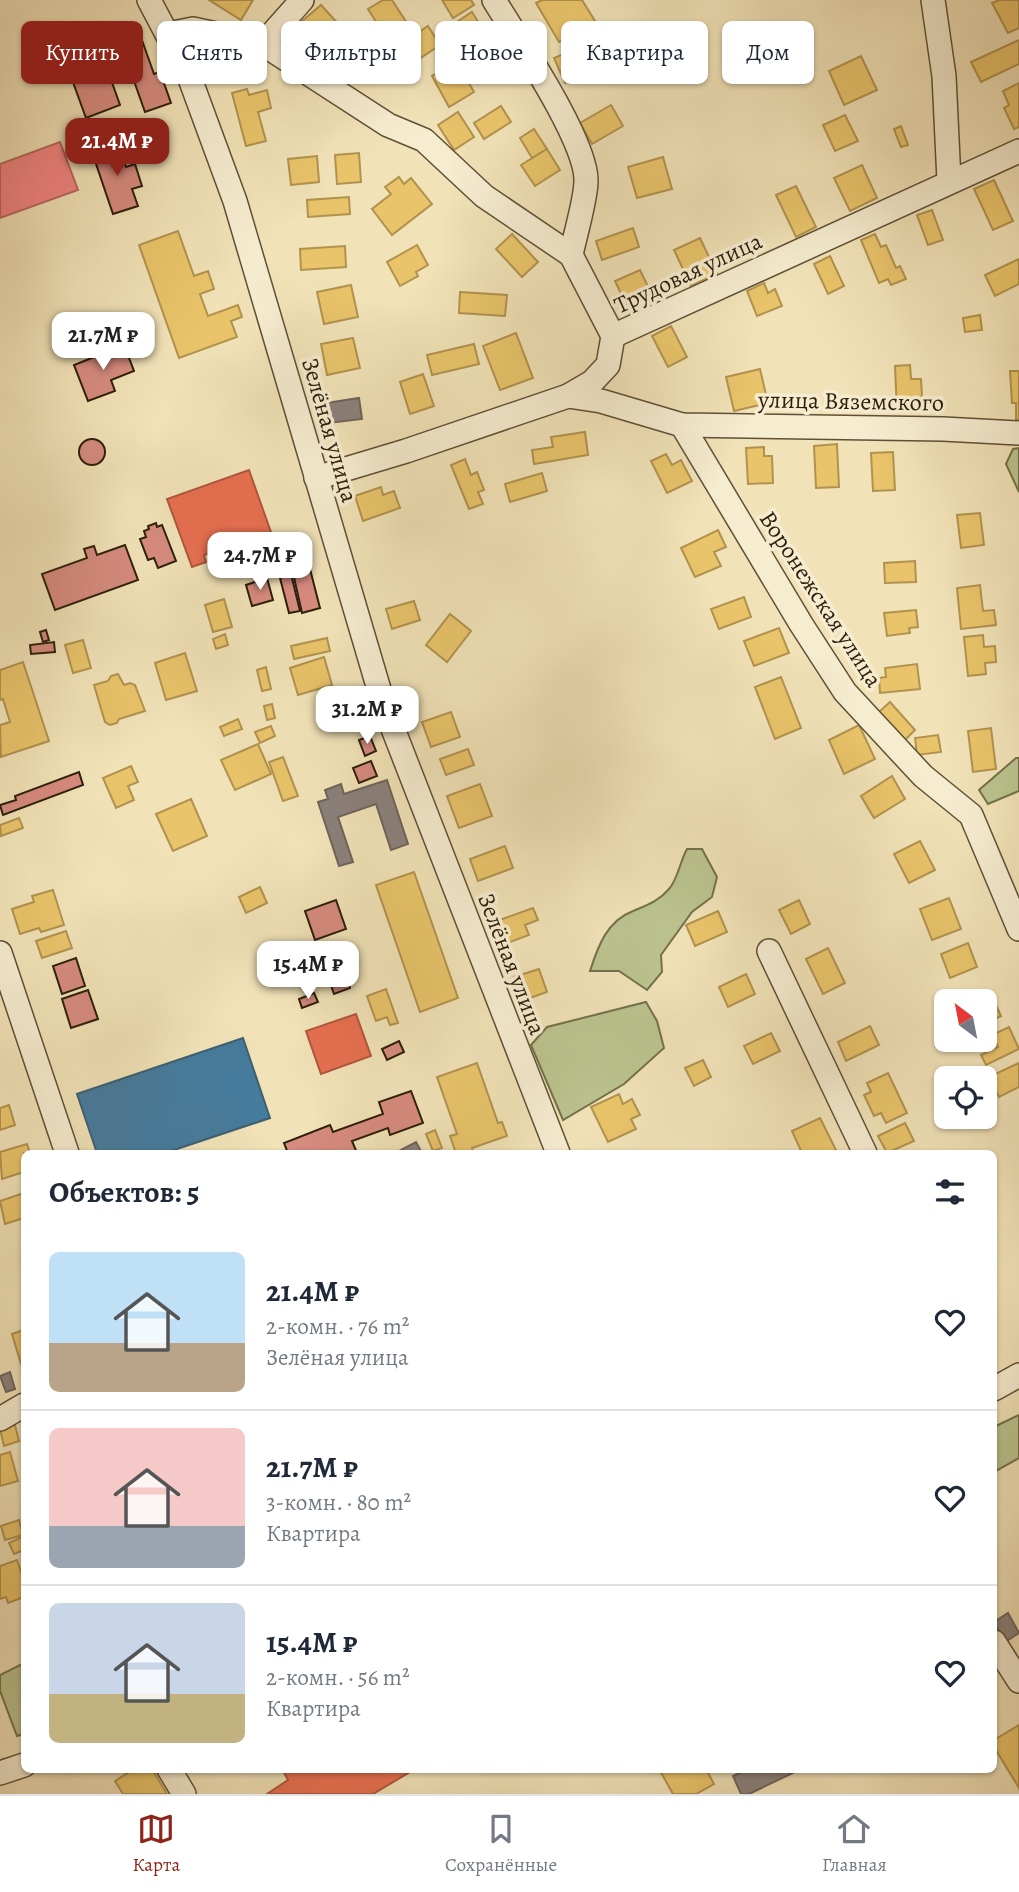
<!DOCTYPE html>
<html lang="ru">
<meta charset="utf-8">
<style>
:root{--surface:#fff;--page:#f2f2f3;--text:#1f2937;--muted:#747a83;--line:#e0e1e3;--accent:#8f2418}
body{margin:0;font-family:Alegreya,serif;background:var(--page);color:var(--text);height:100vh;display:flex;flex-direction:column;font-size:26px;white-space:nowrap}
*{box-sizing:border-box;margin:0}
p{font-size:23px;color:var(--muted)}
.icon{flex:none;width:38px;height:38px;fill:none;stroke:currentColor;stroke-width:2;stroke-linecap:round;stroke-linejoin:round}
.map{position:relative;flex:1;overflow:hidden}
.details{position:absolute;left:21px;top:1150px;width:976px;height:623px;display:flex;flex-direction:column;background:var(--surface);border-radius:10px;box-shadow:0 2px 5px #0004}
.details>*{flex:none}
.top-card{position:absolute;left:21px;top:21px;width:978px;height:63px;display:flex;gap:14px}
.needle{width:46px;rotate:328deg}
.tools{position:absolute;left:934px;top:989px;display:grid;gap:14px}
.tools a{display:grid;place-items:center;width:63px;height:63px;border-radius:10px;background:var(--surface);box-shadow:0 2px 5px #0004;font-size:35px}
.price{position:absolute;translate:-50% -60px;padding:0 16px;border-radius:14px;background:#fff;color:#222;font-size:23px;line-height:46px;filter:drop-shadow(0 2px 4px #0008)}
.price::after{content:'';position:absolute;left:50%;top:42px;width:21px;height:16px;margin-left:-10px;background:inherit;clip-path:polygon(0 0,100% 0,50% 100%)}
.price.current{background:var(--accent);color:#fff}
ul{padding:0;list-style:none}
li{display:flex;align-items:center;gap:21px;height:175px;padding:0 28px}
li+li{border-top:2px solid var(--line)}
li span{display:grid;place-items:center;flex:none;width:196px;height:140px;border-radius:10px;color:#555}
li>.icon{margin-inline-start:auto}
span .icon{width:84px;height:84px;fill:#fffc;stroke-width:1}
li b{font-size:30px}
h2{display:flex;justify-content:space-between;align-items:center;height:84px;padding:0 28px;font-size:30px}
.chip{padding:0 24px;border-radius:10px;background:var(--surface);box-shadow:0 2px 5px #0004;font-size:24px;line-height:63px}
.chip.current{background:var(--accent);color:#fff}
.dock{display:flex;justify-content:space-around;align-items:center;height:98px;border-top:2px solid var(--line);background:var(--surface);font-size:19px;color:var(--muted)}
.dock a{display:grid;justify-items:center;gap:4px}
.dock .current{color:var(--accent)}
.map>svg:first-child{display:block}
.green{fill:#bbc38e;stroke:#74714c;stroke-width:2}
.homes{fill:#e9c46a;stroke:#b1924e;stroke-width:2}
.shops{fill:#e76f51;stroke:#af573c;stroke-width:2}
.health{fill:#f28482;stroke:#b7665e;stroke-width:2}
.public{fill:#457b9d;stroke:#3e5f71;stroke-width:2}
.industry{fill:#8a817c;stroke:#6e645a;stroke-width:2}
.building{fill:#d68b7f;stroke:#2d1f0b;stroke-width:2}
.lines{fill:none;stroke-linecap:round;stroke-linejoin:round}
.minor-casing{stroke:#5e5036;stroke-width:26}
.minor{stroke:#f6ecd0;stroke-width:23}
.labels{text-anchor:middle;stroke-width:7;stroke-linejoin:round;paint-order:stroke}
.street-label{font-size:24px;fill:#2d1f0b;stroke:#f6ecd0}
</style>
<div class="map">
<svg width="1019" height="1794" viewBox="0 0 1019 1794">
<rect width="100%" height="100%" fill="#f1e2b7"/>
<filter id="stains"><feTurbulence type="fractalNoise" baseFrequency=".00286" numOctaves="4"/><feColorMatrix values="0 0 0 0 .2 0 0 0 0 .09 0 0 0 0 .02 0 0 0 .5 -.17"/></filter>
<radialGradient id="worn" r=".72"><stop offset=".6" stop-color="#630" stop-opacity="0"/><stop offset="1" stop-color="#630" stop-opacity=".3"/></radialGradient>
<g class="green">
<polygon points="1019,448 1019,492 1006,464 1013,449"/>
<polygon points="1016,758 1019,758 1019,791 988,804 979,790"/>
<path d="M 687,849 L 702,849 L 717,877 L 712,897 L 692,912 L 661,955 L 662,972 L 647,990 L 619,971 L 590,971 C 598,946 607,921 633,911 C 647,905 659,901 669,889 C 678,879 680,861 687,849 Z"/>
<polygon points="646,1002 657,1021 664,1048 624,1084 563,1120 531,1045 547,1027"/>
<polygon points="1019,1415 1019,1458 994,1472 994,1427"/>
<polygon points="24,1663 24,1734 17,1736 0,1691 0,1675"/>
</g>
<g class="homes">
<polygon points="209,0 253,0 241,20"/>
<polygon points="383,0 392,0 412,31 391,45 368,9"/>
<polygon points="442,0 471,0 474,5 453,18"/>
<polygon points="542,0 582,0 595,21 559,42 536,3"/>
<polygon points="999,0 1019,0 1019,28 1008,33 992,3"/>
<polygon points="321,5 352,39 332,57 301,22"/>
<polygon points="472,12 483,30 451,50 440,33"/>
<polygon points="428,26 440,45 413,63 401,44"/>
<polygon points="1019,40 1019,64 981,82 971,62"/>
<polygon points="587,44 597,69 565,83 554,58"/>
<polygon points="861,56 877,90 844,105 829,71"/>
<polygon points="457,62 474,92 449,107 432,76"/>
<polygon points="1019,83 1019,127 1014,129 1004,108 1009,105 1003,91"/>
<polygon points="247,89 249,95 267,90 271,108 258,112 266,141 246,146 232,93"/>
<polygon points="611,105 623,126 592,144 580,123"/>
<polygon points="501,106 511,122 484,139 474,123"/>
<polygon points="458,112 474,137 454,150 438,125"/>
<polygon points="845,115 858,141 835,151 823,125"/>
<polygon points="901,126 908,145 901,147 894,129"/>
<polygon points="534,129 547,149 532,158 520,138"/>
<polygon points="547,149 560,170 535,186 521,165"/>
<polygon points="359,153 361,182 337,184 335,155"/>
<polygon points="317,156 319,182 291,185 288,159"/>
<polygon points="663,157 672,189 637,198 628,167"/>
<polygon points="862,165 877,198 850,211 834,178"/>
<polygon points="399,177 404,184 411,178 432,204 392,235 372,209 391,194 385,187"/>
<polygon points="994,180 1013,221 993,230 974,189"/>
<polygon points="796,186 816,227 796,237 776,195"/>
<polygon points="349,197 350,214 308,217 307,200"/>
<polygon points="932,210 943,240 928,245 917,215"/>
<polygon points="633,228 639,247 602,260 596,241"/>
<polygon points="178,231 194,276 208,271 214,289 200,294 208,316 238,305 242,317 231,321 237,337 179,358 139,245"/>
<polygon points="512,234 538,262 522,277 496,249"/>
<polygon points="875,234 881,247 886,245 896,268 900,266 906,279 891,285 888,279 879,283 861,240"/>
<polygon points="700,238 717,274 691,286 674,250"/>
<polygon points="417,245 428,265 416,272 418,276 400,286 387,262"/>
<polygon points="345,246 346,267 301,270 300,249"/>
<polygon points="830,256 844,286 828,294 814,264"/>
<polygon points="1019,259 1019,284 995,296 985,275"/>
<polygon points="640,270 655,301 630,313 615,281"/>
<polygon points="764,283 768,293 775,289 782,306 757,316 747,291"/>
<polygon points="351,285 358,317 324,324 317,292"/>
<polygon points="460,292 507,295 505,316 459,313"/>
<polygon points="980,315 982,330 965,332 963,318"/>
<polygon points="671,326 687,357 668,367 652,336"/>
<polygon points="516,333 533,378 500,390 483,346"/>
<polygon points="353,338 360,368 327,375 321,344"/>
<polygon points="474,344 479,364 432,375 427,355"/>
<polygon points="910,365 911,379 921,379 922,397 917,397 917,411 897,412 895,366"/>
<polygon points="760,369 768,403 734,411 726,377"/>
<polygon points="1010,371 1019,371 1019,419 1016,420 1016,403 1012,403"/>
<polygon points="423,374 434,406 410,414 400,382"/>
<polygon points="585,432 588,455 534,464 532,450 553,447 551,437"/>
<polygon points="837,444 839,487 816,488 814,446"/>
<polygon points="764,447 764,456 772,456 773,483 748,484 746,448"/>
<polygon points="893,452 895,490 873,491 871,453"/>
<polygon points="666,454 672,465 681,460 692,481 667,493 651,461"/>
<polygon points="465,459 471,475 477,472 484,490 478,492 483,504 469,509 451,465"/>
<polygon points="542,473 547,491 510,502 505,484"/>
<polygon points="381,487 383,495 394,491 400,508 363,521 355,496"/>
<polygon points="980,513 984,545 961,548 957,515"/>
<polygon points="718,530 726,547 714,552 721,566 695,577 681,548"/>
<polygon points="915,561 916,582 885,583 884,563"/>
<polygon points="980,585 983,611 994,610 996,625 961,629 957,588"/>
<polygon points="744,597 751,617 719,629 711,609"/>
<polygon points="224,599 232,627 213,632 205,605"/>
<polygon points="414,601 420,620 392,629 386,609"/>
<polygon points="916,610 918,627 909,628 910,633 887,636 884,613"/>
<polygon points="450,614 471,631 447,662 426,645"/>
<polygon points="779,628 789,653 754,666 744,641"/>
<polygon points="225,634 228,645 216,649 213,639"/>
<polygon points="983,635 984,647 995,646 996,662 985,663 986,674 968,676 964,637"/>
<polygon points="327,638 330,651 294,659 291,646"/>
<polygon points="83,640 91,668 73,673 65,645"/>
<polygon points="185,653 197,691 166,700 155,663"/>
<polygon points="324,657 332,685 298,695 290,668"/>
<polygon points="23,662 49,741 1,757 0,725 10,722 3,699 0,700 0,670"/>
<polygon points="917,664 920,689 880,693 879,678 886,677 885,668"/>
<polygon points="266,667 271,689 262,691 257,670"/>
<polygon points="118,674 124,685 130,683 135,685 145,711 119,719 117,723 110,725 105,722 94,685 108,681 111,676"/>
<polygon points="781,677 801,728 775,739 755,687"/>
<polygon points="890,702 915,730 905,740 879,712"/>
<polygon points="272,704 275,718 267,720 264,706"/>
<polygon points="451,712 460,737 431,747 422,722"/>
<polygon points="238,719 242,729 224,736 220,727"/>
<polygon points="859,725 875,759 844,774 829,740"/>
<polygon points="271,726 275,736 260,743 255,732"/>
<polygon points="991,728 996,769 973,772 968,731"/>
<polygon points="938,735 941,752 917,755 915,738"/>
<polygon points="258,744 271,774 235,790 221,760"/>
<polygon points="468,749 474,765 446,775 440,759"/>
<polygon points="283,757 298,796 283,801 269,762"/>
<polygon points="131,766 138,782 128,786 134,800 116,808 103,778"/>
<polygon points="892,776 905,799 874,818 861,796"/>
<polygon points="480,784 492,816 459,828 447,796"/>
<polygon points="191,799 207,836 173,851 156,814"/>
<polygon points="19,818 23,828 1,836 0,825"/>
<polygon points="920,841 935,870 909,883 894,854"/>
<polygon points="505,846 513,868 478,881 470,859"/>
<polygon points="414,872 458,998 420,1012 376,885"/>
<polygon points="260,887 267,903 246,913 239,897"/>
<polygon points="53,890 64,925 41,932 39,928 20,934 12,909 34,902 32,896"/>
<polygon points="949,898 961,929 932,940 920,909"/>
<polygon points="799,900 810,924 791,934 779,910"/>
<polygon points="533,908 538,920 525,925 529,935 502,945 494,922"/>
<polygon points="718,911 727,932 695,946 686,925"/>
<polygon points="66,931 72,948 42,958 36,941"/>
<polygon points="968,943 977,967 950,978 941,954"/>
<polygon points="828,948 845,983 823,994 806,959"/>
<polygon points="539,969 547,992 522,1001 514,977"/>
<polygon points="746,974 755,994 728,1007 719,987"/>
<polygon points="386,989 398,1023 390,1025 387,1017 376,1021 367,996"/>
<polygon points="992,997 1001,1016 985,1024 985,1001 982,1001"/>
<polygon points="947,1019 947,1033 943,1035 937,1023"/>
<polygon points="870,1026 879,1045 846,1061 838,1042"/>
<polygon points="1009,1027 1019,1049 986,1065 981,1055 998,1047 992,1035"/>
<polygon points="771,1033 780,1051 753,1064 744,1046"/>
<polygon points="952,1040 975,1040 976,1041 957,1051"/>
<polygon points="703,1060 711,1077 694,1086 685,1068"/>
<polygon points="477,1063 498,1123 502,1122 507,1136 472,1148 473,1153 456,1153 450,1136 457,1134 437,1077"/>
<polygon points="1019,1063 1019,1087 999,1097 989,1077"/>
<polygon points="888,1073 907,1113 886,1123 881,1113 874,1116 864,1095 871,1092 867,1083"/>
<polygon points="619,1094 623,1104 632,1099 640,1115 631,1119 636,1129 608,1142 591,1107"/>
<polygon points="9,1105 15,1125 0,1130 0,1108"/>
<polygon points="820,1118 836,1150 829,1153 802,1153 792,1131"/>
<polygon points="905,1123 914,1141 887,1153 878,1136"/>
<polygon points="435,1130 442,1148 433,1151 426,1134"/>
<polygon points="27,1144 30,1153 24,1153 24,1172 2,1179 0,1152"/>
<polygon points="24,1193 24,1218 5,1224 0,1201"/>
<polygon points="24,1330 24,1363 21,1364 12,1334"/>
<polygon points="15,1425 19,1441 4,1446 0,1429"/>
<polygon points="10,1452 18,1481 0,1486 0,1455"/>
<polygon points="19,1520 23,1535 5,1540 1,1526"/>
<polygon points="24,1536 24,1550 14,1554 9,1543"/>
<polygon points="17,1560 24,1580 24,1597 8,1603 6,1597 0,1599 0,1566"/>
<polygon points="1019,1725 1019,1788 994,1747 994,1740"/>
<polygon points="134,1769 152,1769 167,1794 123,1794 115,1781"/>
<polygon points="659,1769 706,1769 714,1784 696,1794 673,1794"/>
</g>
<g class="shops">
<polygon points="249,470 273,538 233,552 228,537 212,543 215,551 204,555 206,562 192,567 167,499"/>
<polygon points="356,1014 371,1056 321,1074 306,1031"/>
<polygon points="282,1769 415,1769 373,1794 267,1794 288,1780"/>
</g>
<polygon class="health" points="60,142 78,190 0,218 0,164"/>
<polygon class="public" points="243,1038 270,1118 165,1153 97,1153 77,1094"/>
<g class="industry">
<polygon points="359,398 362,419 329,423 326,403"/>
<polygon points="387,780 408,844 391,850 376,804 338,817 353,862 339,866 318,802 328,799 325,790 341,784 344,794"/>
<polygon points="416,1142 422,1153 401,1153 399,1151"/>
<polygon points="10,1372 15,1389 6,1392 0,1376"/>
<polygon points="1008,1613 1019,1633 1005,1642 994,1622"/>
<polygon points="748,1769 801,1769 749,1794 741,1794 733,1776"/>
</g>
<g class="building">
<polygon points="137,26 154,74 160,72 171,103 145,112 123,50 103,57 120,105 86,118 66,63 84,56 80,46"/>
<polygon points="118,143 126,167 135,164 142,186 132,189 138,206 113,214 92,152"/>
<polygon points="124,345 134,371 111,380 115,391 88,401 74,365"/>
<circle cx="92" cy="452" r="13"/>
<polygon points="156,523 157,527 162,525 176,561 158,568 154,558 148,560 140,539 146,537 144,531 149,529 148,526"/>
<polygon points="125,545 138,580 55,610 42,574 87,558 84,549 94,546 97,555"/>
<polygon points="310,569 320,608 302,613 293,573"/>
<polygon points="291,574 300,611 289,613 280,578"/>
<polygon points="267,578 273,600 252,606 246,585"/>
<polygon points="46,630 49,640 43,642 40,632"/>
<polygon points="54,642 55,652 31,654 30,645"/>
<polygon points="370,736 376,751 365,756 359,740"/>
<polygon points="371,761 377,776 359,783 353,768"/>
<polygon points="79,772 83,785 3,815 0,805 16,800 15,796"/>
<polygon points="336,900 346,929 315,940 305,911"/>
<polygon points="338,951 350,988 334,994 321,957"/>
<polygon points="76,958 85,986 62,994 53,966"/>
<polygon points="88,990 98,1019 71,1028 62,999"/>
<polygon points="314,993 318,1002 302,1008 299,999"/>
<polygon points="399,1041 404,1052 387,1060 382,1049"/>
<polygon points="411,1091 423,1123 390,1135 388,1128 352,1141 357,1153 288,1153 284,1143 330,1125 333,1132 383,1114 379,1102"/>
</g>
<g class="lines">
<defs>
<g id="minor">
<polyline points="149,0 189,76 235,201 383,703 558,1153"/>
<path d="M 494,0 C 517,38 587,141 586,181 C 586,199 575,235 571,255"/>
<polyline points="933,0 944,76 949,181"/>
<polyline points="168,34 193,29 263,44 302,0"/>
<polyline points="263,44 388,125 424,140 484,196 571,255 613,336"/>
<polyline points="613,336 1019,151"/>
<polyline points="568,396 601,401 682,425 943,429 1019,433"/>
<polyline points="682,425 801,624 845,692 923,776 971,815 1019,929"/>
<polyline points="316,478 406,451 568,396 592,382 608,365 613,336"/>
<polyline points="769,951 865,1153"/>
<polyline points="0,953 67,1153"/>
<polyline points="994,1389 1019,1375"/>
<polyline points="0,1419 24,1405"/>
<polyline points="994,1642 1019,1681"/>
<polyline points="169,1769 184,1794"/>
<polyline points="0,1773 24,1765"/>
</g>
</defs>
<use href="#minor" class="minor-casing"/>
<use href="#minor" class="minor"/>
</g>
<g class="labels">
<g class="street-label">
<text transform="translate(688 273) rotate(-25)" y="8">Трудовая улица</text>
<text transform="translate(851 401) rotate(1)" y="8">улица Вяземского</text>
<text transform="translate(330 430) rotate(74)" y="8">Зелёная улица</text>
<text transform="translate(821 599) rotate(57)" y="8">Воронежская улица</text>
<text transform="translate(512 964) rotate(69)" y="8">Зелёная улица</text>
</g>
</g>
<rect width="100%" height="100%" filter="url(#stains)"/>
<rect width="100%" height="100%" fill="url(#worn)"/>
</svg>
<div class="tools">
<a><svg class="needle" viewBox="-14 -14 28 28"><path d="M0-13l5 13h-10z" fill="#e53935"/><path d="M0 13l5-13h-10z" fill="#747a83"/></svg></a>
<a><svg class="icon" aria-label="locate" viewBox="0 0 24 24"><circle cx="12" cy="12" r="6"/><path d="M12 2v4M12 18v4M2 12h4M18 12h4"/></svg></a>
</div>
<b class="price current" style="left:117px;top:178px">21.4M ₽</b>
<b class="price" style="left:103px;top:372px">21.7M ₽</b>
<b class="price" style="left:260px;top:592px">24.7M ₽</b>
<b class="price" style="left:367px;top:746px">31.2M ₽</b>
<b class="price" style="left:308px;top:1001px">15.4M ₽</b>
<div class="top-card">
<a class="chip current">Купить</a>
<a class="chip">Снять</a>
<a class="chip">Фильтры</a>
<a class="chip">Новое</a>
<a class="chip">Квартира</a>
<a class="chip">Дом</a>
</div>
<section class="details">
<h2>Объектов: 5<svg class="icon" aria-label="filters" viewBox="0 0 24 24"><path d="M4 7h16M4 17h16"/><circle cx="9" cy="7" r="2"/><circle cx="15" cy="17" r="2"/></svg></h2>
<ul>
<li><span style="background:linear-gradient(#bfe0f5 65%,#b9a48a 0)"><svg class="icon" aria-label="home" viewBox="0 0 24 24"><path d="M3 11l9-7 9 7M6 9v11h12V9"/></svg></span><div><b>21.4M ₽</b><p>2-комн. · 76 m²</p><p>Зелёная улица</p></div><svg class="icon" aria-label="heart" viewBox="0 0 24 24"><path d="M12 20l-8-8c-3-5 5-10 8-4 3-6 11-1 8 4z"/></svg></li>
<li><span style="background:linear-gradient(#f6c9c9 70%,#9aa5b1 0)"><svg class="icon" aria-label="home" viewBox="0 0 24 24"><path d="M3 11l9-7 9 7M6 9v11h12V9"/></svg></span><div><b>21.7M ₽</b><p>3-комн. · 80 m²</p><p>Квартира</p></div><svg class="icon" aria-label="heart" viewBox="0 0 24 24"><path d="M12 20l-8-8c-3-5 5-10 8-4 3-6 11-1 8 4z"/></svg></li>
<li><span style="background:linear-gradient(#c9d6e8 65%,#c2b280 0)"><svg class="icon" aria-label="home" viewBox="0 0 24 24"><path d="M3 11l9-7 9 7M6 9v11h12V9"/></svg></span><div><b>15.4M ₽</b><p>2-комн. · 56 m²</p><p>Квартира</p></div><svg class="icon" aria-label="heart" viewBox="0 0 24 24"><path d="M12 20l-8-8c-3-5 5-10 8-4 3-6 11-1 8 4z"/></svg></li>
</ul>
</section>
</div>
<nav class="dock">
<a class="current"><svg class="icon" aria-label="map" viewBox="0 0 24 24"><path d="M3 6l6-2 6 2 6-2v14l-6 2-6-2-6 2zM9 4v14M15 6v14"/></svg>Карта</a>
<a><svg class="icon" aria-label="saved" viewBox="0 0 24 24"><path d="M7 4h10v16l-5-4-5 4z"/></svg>Сохранённые</a>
<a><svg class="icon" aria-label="home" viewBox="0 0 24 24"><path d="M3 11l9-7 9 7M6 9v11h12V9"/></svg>Главная</a>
</nav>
